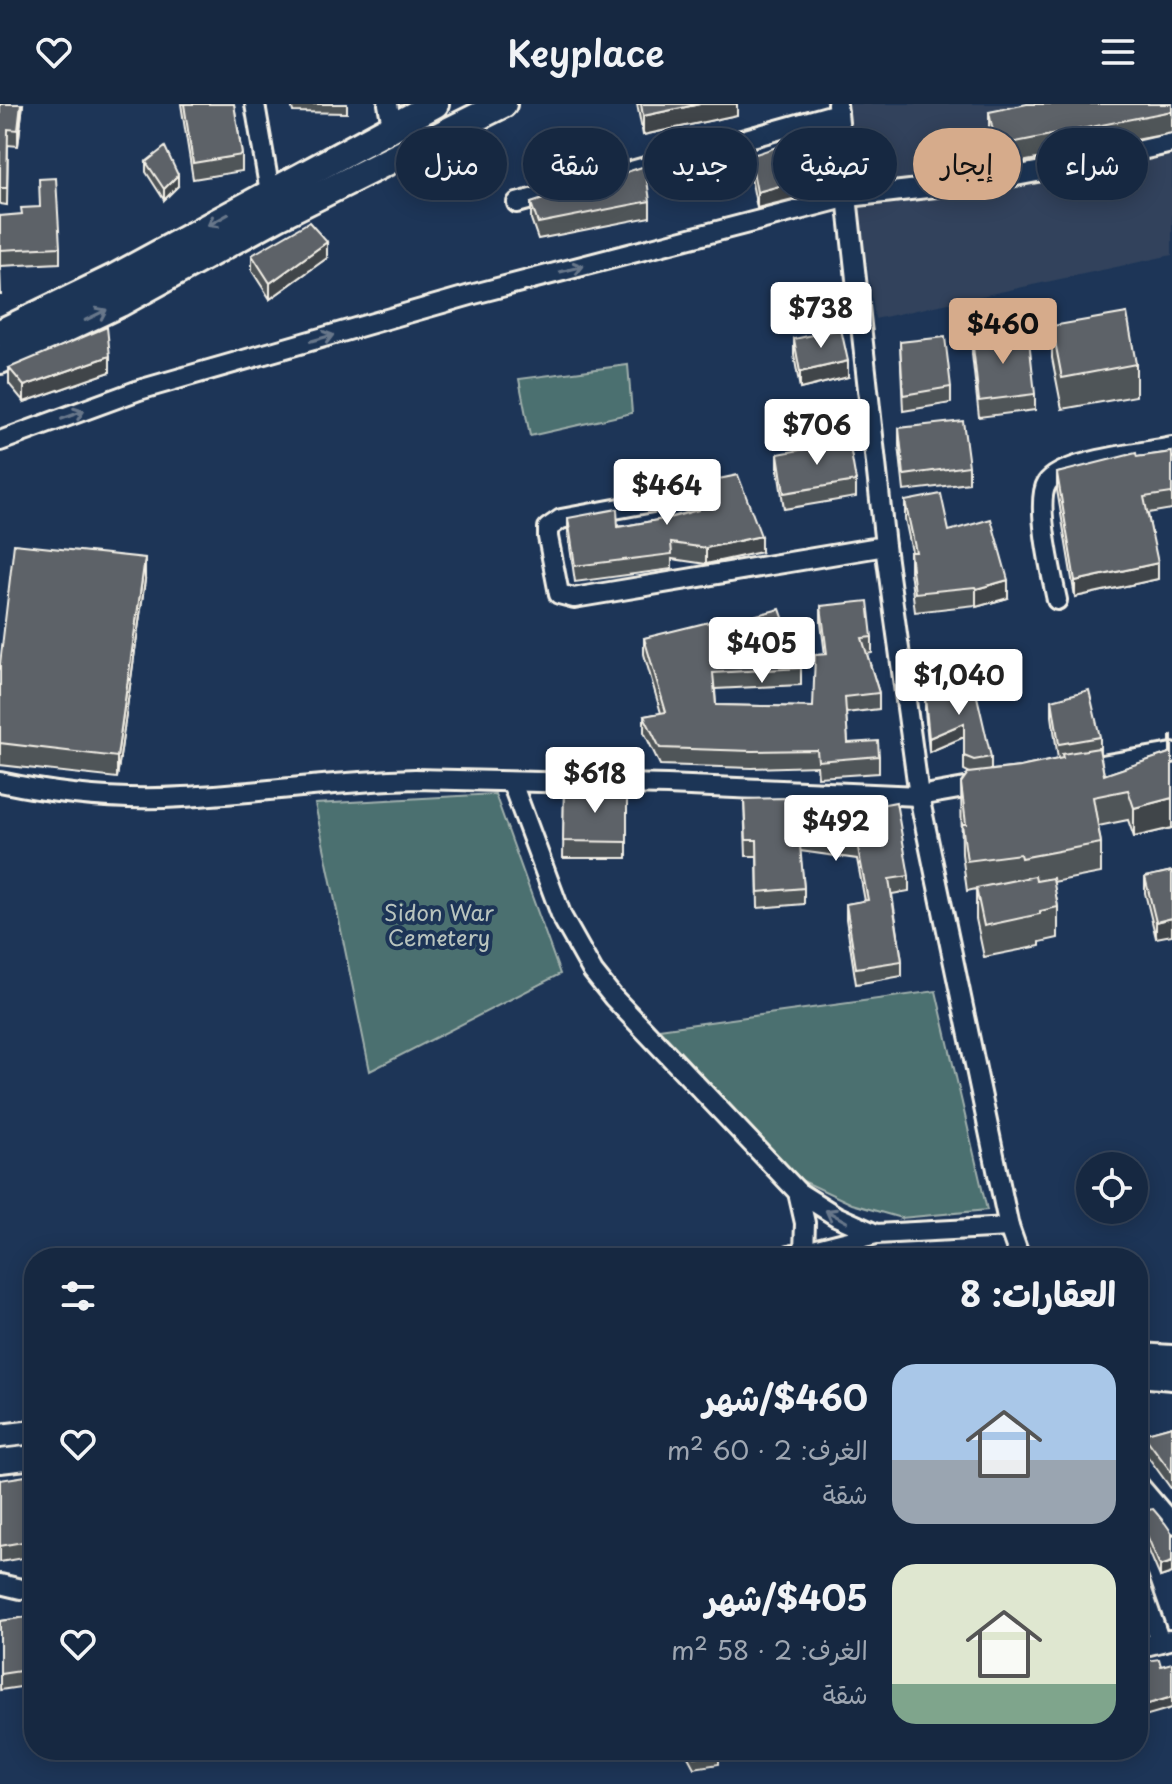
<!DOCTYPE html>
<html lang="ar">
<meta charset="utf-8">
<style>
:root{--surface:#162841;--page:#1f3048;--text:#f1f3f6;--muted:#9ea6b1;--line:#35445a;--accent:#d6ab8b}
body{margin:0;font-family:"Playpen Sans","Playpen Sans Arabic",sans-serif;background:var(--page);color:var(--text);direction:rtl;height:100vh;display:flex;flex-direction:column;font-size:30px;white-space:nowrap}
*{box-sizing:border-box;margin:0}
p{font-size:26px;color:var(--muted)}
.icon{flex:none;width:44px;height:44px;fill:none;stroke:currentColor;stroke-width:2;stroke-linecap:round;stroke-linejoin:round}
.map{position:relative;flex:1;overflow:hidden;direction:ltr}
.side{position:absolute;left:24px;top:1144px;width:1124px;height:512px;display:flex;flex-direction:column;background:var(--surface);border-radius:32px;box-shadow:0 4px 20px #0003,0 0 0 2px var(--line);direction:rtl}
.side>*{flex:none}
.guide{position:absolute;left:24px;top:24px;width:1124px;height:72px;direction:rtl;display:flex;gap:16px}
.fabs{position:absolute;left:1076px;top:1048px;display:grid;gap:16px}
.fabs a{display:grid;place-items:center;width:72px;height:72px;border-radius:50%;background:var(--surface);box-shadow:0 4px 20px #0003,0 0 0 2px var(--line);font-size:40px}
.price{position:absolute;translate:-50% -68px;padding:0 18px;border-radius:8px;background:#fff;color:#222;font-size:26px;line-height:52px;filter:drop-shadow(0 2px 4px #0008)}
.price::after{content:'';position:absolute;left:50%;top:48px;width:24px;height:18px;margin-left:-12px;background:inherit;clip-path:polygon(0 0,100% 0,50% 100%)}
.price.on{background:var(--accent);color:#111}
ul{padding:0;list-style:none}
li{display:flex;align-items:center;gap:24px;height:200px;padding:0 32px}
li span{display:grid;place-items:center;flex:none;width:224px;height:160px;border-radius:24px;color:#555}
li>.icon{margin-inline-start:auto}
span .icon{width:96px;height:96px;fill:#fffc;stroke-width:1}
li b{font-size:34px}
h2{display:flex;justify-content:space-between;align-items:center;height:96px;padding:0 32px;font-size:34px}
.pill{padding:0 28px;border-radius:36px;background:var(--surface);box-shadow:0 4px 20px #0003,0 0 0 2px var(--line);font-size:28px;line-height:72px}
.pill.on{background:var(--accent);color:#111}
header{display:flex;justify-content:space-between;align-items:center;height:104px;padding:0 32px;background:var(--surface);font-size:36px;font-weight:600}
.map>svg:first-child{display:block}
.built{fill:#30425c}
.green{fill:#4c6f70;stroke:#a0b0ac;stroke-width:2}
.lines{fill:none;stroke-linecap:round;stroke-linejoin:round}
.minor-casing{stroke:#f4f1e8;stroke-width:24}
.major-casing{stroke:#f4f1e8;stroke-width:28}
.highway-casing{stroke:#f4f1e8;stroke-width:32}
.minor{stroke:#1d3557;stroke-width:18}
.major{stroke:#1d3557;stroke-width:22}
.highway{stroke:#1d3557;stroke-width:26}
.wall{fill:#505459;stroke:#f4f1e8;stroke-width:2}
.shaded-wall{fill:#414549;stroke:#f4f1e8;stroke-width:2}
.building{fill:#5d6268;stroke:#f4f1e8;stroke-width:2}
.oneway{stroke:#68778a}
.labels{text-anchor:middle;stroke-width:8;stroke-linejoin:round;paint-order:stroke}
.park-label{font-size:22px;fill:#b9c4be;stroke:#1d3557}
</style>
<header><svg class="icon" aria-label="menu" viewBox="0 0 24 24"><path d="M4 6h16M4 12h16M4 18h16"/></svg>Keyplace<svg class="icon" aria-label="heart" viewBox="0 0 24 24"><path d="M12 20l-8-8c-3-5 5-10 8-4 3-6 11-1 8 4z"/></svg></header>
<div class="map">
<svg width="1172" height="1680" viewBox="0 0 1172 1680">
<rect width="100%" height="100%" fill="#1d3557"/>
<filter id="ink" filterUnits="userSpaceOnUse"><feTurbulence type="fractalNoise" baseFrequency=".0125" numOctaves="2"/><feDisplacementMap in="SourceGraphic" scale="16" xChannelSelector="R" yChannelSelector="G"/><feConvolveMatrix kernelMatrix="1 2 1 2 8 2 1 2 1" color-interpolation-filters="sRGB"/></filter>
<g filter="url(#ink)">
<polygon class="built" points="845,0 1172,0 1172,151 875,215"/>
<g class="green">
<polygon points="628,261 632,309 530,332 519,275"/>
<polygon points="495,690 560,870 370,967 315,700"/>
<polygon points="936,887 987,1106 901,1114 852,1100 801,1076 659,925"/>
</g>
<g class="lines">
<defs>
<g id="minor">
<polyline points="255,0 270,88"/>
<polyline points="388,0 392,21"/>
<polyline points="837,0 885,442 919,692 1009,1123 1020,1154"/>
<polyline points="517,99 838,9"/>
<polyline points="0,337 139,286 474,190 849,93 988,77 1085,59 1172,39"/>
<polyline points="669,395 561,415 548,424 548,433 559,490 574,494 885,442"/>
<path d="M 1057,496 C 1052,473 1035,398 1047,379 C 1062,356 1144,349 1172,343"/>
<polyline points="1078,665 1172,649"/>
<path d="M 0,678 C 61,691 121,697 183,693 C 260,689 337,677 415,675 L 667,681 L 919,692 L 982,681"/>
<polyline points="512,679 562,813 593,868 613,893 798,1088 836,1112 876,1130"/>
<polyline points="798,1088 805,1119 804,1148"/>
<polyline points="782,1154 876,1130 1009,1123"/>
<polyline points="1138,1380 1172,1420"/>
<polyline points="1138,1475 1160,1538"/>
<polyline points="0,1480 21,1485"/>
<polyline points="1138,1544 1169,1536"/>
</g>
<g id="major">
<polyline points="1138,1251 1172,1253"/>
<polyline points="1138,1271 1172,1274"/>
<polyline points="0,1332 34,1328"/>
<polyline points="0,1357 34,1353"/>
</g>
<g id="highway">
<polyline points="0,229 114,174 435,0"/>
<polyline points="0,256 120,199 278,112 503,0"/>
</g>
</defs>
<use href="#minor" class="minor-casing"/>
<use href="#major" class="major-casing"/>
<use href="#highway" class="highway-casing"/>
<use href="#minor" class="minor"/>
<use href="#major" class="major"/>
<use href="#highway" class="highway"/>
</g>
<g class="wall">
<polygon points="0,0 23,0 18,42 8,41 7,101 0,100"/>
<polygon points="181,0 234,0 242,51 242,67 193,75"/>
<polygon points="291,0 347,0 347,9 293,8"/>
<polygon points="637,0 737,0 737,11 643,31"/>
<polygon points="1172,0 1172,29 996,63 989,29 989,8"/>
<polygon points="750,52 813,90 757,104 750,69"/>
<polygon points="146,58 178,82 164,96 146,68"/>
<polygon points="650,97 650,113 538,135 531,115 531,99"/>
<polygon points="0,112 60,143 60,159 0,162 1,191 0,191"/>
<polygon points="252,151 327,154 270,195 252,167"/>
<polygon points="1052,222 1136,260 1136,292 1062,305 1052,254"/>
<polygon points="972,233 1035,290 1035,306 979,313 972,250"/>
<polygon points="794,235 848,273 800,285 794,251"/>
<polygon points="900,238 951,283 951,299 903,307"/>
<polygon points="9,264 110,268 24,298 9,280"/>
<polygon points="899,324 969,362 969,379 904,387 899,341"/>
<polygon points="1172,348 1172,405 1148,409 1158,475 1075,493 1057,386 1057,369 1137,353"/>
<polygon points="778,350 856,377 856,393 784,405 778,366"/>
<polygon points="690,381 761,448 706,460 672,455 672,465 575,478 568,429 568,414 618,423 669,414 693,407 690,396"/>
<polygon points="905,397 949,427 1008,494 976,503 975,501 915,508 910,467 910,448 912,448 905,415"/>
<polygon points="145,476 117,674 0,661 0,560"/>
<polygon points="821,502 872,533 872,549 867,550 879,589 879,605 846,609 848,639 879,652 879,669 818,673 817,662 752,664 660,661 644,628 644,612 661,609 644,550 644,534 710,523 801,564 801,581 715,585 716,601 813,603 825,551 821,519"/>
<polygon points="925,593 991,653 991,666 1020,663 1058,655 1052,612 1052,596 1100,633 1100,648 1104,671 1170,649 1170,632 1172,631 1172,724 1134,733 1128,716 1098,722 1101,739 1101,769 1053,778 1058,803 1058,834 1040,838 1040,842 984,853 976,815 976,785 967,787 962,750 961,679 970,669 964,666 964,633 929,648 925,607"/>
<polygon points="564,685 627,685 627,754 563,754"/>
<polygon points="744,695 786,699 837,709 909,772 909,787 892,790 902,857 902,872 856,880 846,815 846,800 865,797 857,755 800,747 804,784 804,800 758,804 757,752 746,752"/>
<polygon points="1172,767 1156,834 1145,789 1145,773"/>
<polygon points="1172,1322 1172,1386 1143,1346 1143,1330"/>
<polygon points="0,1376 34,1416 34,1452 0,1458"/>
<polygon points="1138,1408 1172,1429 1172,1469 1160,1473 1138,1421"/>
<polygon points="34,1512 34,1581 0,1586 0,1517"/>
<polygon points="1138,1558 1161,1562 1141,1613 1138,1595"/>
<polygon points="686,1646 717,1646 719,1649 719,1660 694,1664 686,1649"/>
</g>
<g class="shaded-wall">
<polygon points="21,0 23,0 18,42 18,26"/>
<polygon points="700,0 737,0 737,11 643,31 643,12"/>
<polygon points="178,71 178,82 164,96 164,85"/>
<polygon points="813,73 813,90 757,104 757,88"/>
<polygon points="327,138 327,154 270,195 270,179"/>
<polygon points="110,252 110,268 24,298 24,282"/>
<polygon points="848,257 848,273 800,285 800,268"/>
<polygon points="761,432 761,448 706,460 706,444"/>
<polygon points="145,454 145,476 117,674 117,653"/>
<polygon points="1158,459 1158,475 1075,493 1075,477"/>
<polygon points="1008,476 1008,494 976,503 976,485"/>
<polygon points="964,619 964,633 929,648 929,634"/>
<polygon points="1172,694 1172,724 1134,733 1134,704"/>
<polygon points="1172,814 1172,831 1156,834 1156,818"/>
<polygon points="1172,1458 1172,1469 1160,1473 1160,1462"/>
<polygon points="1172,1593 1172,1604 1141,1613 1141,1602"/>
<polygon points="904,1646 945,1646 904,1656"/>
</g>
<g class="building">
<polygon points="0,0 21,0 18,26 8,25 7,84 0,84"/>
<polygon points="184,0 234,0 242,51 193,59"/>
<polygon points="641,0 700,0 643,12"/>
<polygon points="1027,0 1172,0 1172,7 996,42 989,8"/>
<polygon points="806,33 813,73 757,88 750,52"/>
<polygon points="165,43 178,71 164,85 146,58"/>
<polygon points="645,62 650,97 538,119 531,99"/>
<polygon points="56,74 60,143 0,146 0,112 22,110 21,104 40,103 39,75"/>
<polygon points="309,118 327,138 270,179 252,151"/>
<polygon points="1127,209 1136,260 1062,274 1052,222"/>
<polygon points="107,223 110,252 24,282 9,264"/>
<polygon points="841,225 848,257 800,268 794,235"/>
<polygon points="1028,227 1035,290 979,297 972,233"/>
<polygon points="945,233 951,283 903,291 900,238"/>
<polygon points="963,317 969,362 904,371 899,324"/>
<polygon points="849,337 856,377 784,389 778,350"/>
<polygon points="1172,348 1172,389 1144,393 1158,459 1075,477 1057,369 1136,349 1137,353"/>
<polygon points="738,371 761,432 706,444 671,439 672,450 575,462 568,414 617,405 618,423 669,414 698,406 690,381"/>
<polygon points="941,390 949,427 991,415 1008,476 976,485 975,483 915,489 910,448 916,448 905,397"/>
<polygon points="14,440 145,454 117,653 0,639 0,560"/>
<polygon points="868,497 872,533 862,534 879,589 845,593 848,639 878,637 879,652 818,657 817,646 752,647 660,644 644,612 666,608 644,534 709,518 710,523 780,505 801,564 713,569 716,601 813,603 815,551 827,550 821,502"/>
<polygon points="973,575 991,653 974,656 964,652 964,619 929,634 925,593"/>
<polygon points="1089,586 1100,633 1059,640 1052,596"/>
<polygon points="1099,644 1104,671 1172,648 1172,694 1134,704 1128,686 1093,693 1101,739 1021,754 1020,750 967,757 962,720 966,720 961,679 968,669 1020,663 1063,654 1062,650"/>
<polygon points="564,685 627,685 627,738 563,737"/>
<polygon points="786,694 786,699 837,703 837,709 896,698 909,772 889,775 902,857 856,864 846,800 868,796 857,739 799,731 804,784 758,788 757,736 746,736 744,695"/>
<polygon points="1172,767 1172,814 1156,818 1145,773"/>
<polygon points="1035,772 1036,777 1053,774 1058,803 1040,807 1040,810 984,822 976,784"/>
<polygon points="1172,1322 1172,1369 1143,1330"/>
<polygon points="26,1372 34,1416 34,1436 0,1442 0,1376"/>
<polygon points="1153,1405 1165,1419 1172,1429 1172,1458 1160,1462 1138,1410 1138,1408"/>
<polygon points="34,1512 34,1565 0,1570 0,1517"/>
<polygon points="1159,1555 1161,1562 1172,1559 1172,1593 1141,1602 1138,1584 1138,1558"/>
<polygon points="691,1646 717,1646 719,1649 694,1653"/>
</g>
<defs><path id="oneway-shaft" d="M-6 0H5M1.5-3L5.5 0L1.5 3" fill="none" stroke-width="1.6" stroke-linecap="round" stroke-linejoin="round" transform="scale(2)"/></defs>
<g class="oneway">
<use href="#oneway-shaft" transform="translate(218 116) rotate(151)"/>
<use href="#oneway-shaft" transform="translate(572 165) rotate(-14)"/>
<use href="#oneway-shaft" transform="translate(96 211) rotate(-26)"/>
<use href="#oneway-shaft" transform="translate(322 234) rotate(-16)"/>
<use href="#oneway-shaft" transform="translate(73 311) rotate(-20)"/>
<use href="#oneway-shaft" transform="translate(836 1112) rotate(-151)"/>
</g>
</g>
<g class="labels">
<g class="park-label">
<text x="439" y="817">Sidon War<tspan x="439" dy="25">Cemetery</tspan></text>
</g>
</g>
</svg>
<div class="fabs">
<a><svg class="icon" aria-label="locate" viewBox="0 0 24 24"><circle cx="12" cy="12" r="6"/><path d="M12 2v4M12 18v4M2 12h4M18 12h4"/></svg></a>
</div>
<b class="price" style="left:821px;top:246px">$738</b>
<b class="price on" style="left:1003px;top:262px">$460</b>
<b class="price" style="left:817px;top:363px">$706</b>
<b class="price" style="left:667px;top:423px">$464</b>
<b class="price" style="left:762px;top:581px">$405</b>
<b class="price" style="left:959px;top:613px">$1,040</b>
<b class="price" style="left:595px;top:711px">$618</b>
<b class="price" style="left:836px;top:759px">$492</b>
<div class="guide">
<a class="pill">شراء</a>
<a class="pill on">إيجار</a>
<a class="pill">تصفية</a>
<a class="pill">جديد</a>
<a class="pill">شقة</a>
<a class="pill">منزل</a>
</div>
<section class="side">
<h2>العقارات: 8<svg class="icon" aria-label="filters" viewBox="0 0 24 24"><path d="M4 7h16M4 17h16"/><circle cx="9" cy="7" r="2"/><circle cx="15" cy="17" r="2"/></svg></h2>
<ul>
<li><span style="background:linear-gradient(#a9c7e8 60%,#9aa5b1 0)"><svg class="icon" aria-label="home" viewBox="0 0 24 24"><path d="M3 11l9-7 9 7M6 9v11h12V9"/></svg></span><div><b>$460/شهر</b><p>الغرف: 2 · 60 m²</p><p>شقة</p></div><svg class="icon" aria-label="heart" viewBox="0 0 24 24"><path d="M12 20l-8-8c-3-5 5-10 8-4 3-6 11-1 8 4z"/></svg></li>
<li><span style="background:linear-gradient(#dfe7d0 75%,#7fa58c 0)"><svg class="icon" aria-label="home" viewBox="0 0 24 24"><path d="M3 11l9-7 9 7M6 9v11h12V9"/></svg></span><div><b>$405/شهر</b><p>الغرف: 2 · 58 m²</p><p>شقة</p></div><svg class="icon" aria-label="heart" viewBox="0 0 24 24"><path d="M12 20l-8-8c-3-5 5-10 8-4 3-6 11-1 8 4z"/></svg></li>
</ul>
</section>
</div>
